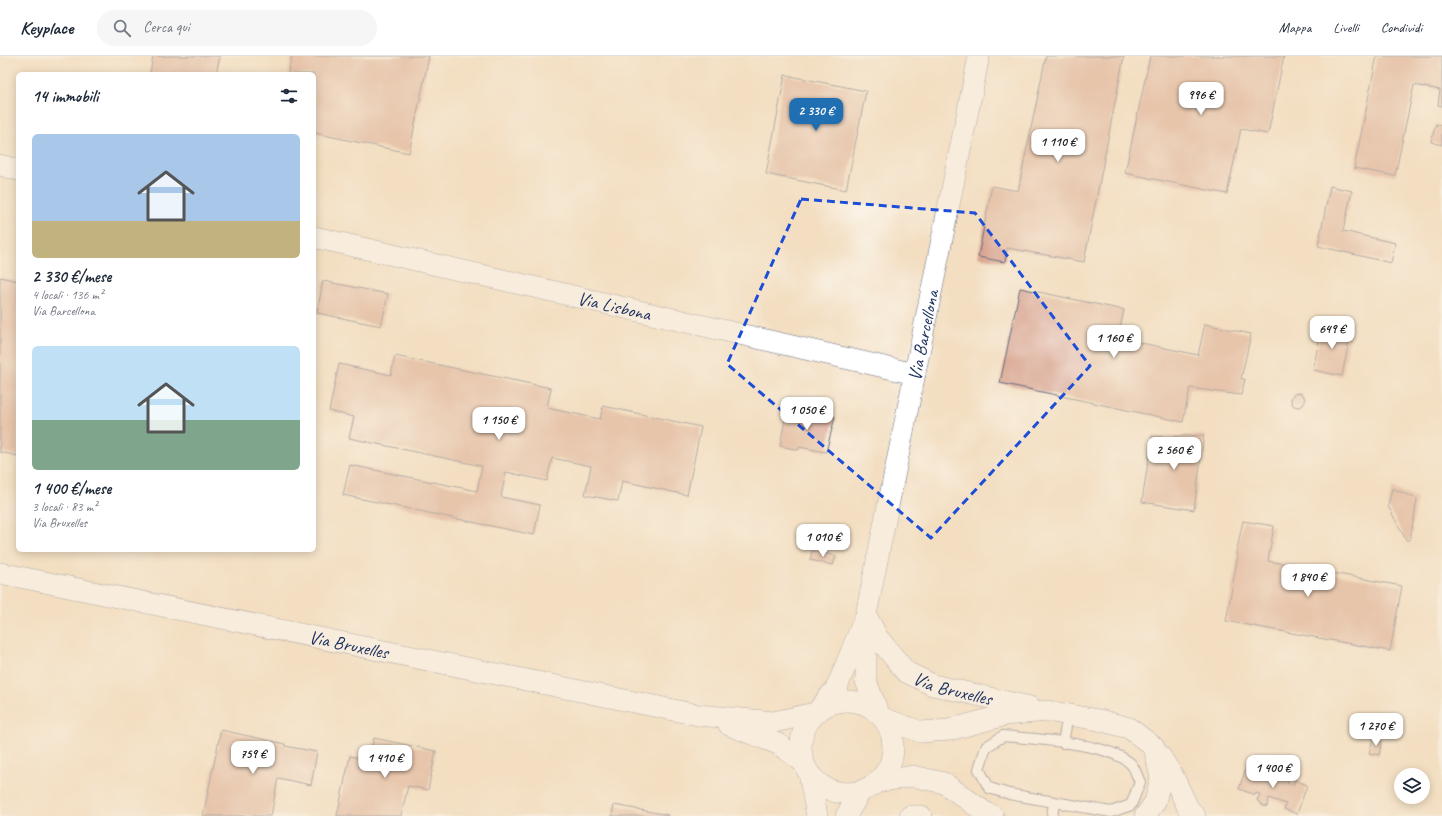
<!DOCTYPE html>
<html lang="it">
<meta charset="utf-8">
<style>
:root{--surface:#fff;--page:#f6f6f7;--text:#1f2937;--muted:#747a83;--line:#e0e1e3;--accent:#1f6fb2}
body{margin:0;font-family:Caveat,sans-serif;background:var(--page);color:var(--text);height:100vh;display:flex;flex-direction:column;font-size:15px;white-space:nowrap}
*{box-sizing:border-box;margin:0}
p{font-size:13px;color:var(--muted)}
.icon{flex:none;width:22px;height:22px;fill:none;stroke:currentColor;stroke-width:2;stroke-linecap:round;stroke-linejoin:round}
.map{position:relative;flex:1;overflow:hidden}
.drawer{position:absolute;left:16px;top:16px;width:300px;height:480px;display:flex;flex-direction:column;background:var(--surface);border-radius:6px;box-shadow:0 2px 10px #0003}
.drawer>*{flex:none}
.tools{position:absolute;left:1394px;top:712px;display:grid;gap:8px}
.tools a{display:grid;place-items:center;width:36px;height:36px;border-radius:50%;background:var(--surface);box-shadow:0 2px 10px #0003;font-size:20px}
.price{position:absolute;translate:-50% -34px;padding:0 9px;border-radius:8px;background:#fff;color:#222;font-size:13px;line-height:26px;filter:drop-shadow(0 1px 2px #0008)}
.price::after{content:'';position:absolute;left:50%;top:24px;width:12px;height:9px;margin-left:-6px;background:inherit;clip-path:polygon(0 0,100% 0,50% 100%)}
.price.active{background:var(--accent);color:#fff}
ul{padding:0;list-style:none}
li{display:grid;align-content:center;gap:8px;height:212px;padding:0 16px}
li span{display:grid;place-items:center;height:124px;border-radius:6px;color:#555}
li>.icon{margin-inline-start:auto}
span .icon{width:72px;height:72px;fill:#fffc;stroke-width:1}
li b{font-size:17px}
h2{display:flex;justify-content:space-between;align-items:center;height:48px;padding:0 16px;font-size:17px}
header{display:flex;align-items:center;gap:24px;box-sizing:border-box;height:56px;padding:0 20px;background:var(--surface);border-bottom:1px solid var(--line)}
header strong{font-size:19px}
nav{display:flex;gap:22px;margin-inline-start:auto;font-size:14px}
.search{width:280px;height:36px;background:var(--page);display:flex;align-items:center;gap:10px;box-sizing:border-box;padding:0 14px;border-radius:22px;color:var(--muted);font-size:15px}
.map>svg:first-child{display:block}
.building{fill:#d9a691}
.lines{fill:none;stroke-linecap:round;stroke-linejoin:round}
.service-casing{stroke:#676c81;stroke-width:12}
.minor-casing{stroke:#676c81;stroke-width:22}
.service{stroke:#fff;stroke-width:10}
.minor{stroke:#fff;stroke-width:21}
.marked{fill:none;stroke:#1d4ed8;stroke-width:3;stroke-dasharray:8 5;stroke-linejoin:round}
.labels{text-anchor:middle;stroke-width:3;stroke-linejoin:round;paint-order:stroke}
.street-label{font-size:19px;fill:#1b2f5e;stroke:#fdfcf7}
</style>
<header>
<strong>Keyplace</strong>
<div class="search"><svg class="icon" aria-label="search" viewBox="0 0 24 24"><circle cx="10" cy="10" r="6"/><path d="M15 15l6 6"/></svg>Cerca qui</div>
<nav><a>Mappa</a><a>Livelli</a><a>Condividi</a></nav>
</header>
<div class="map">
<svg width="1442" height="760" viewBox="0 0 1442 760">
<rect width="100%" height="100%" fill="#fdfcf7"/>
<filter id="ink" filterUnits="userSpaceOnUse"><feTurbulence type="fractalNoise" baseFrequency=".025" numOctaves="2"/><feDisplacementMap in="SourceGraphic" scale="8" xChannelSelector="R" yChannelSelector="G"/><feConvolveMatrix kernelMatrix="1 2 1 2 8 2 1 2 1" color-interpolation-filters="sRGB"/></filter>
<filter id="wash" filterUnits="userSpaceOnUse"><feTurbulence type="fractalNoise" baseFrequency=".012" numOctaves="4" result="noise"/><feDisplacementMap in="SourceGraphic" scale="16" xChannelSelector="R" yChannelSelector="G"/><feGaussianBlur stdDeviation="0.9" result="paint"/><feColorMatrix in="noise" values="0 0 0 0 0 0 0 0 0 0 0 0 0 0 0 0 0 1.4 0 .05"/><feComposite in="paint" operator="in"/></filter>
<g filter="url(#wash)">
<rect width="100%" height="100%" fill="#f3dec1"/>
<g id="blocks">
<g class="building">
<polygon points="153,0 220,0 216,18 150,18"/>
<polygon points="292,0 429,0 409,97 314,77 314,18 288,18"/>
<polygon points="1046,0 1124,0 1084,206 1007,192 1005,206 978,201 992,130 1018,135"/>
<polygon points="1150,0 1284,0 1268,78 1241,73 1227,138 1125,117"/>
<polygon points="1377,0 1442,0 1442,50 1438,49 1440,34 1414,29 1395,120 1354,112"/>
<polygon points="785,19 866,35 846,134 766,118"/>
<polygon points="1436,68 1442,70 1442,89 1431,86"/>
<polygon points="1330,130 1352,135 1343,175 1395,187 1391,207 1318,190"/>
<polygon points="0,221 18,225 18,400 0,396"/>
<polygon points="323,225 388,238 381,270 317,257"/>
<polygon points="1020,232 1124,254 1118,282 1198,299 1205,268 1251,278 1241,323 1245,323 1241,339 1190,332 1183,366 1000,327"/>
<polygon points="1322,269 1351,275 1342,320 1313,314"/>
<polygon points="395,300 551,332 547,352 600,363 603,350 701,371 687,439 622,425 618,445 585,439 591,410 552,402 547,425 506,416 501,441 540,449 534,479 343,439 350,409 477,435 482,410 349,382 354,361 329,355 339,308 391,319"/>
<circle cx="1298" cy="344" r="7"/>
<polygon points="792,352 835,361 826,396 799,391 799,394 780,390 785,363 790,365"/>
<polygon points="1204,379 1194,454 1142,446 1152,380 1162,381"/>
<polygon points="1392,432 1417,443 1410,484 1406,484 1388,450"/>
<polygon points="1243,465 1274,470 1268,505 1402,530 1390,595 1226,565 1238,499 1236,498"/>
<polygon points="812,495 836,500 833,509 810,504"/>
<polygon points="221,674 285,688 285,690 317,696 311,729 278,722 271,760 203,760"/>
<polygon points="374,682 436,695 428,734 408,730 401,760 337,760 350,700 369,704"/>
<polygon points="1373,683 1382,685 1379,699 1369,697"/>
<polygon points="1247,709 1263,715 1262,719 1278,724 1282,714 1289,722 1287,727 1293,729 1295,724 1307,729 1297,758 1284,753 1286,748 1269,742 1267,751 1262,749 1257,744 1260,738 1256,737 1255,739 1239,733"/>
<polygon points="614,749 668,759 668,760 612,760"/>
</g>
</g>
</g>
<g filter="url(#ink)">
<use href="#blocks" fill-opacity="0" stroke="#676c81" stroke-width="1"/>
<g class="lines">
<defs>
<g id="service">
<path d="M 1003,680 C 1034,683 1108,687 1130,707 C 1135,711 1137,721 1140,726 L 1131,749 L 1111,756 L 1009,738 L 989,732 L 979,713 L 986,691 Z"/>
<polyline points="1063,687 1068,659"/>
<polyline points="1052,760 1054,747"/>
</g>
<g id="minor">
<polyline points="0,109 18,114"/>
<path id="s1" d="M 314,181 L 915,318"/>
<path id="s2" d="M 0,517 L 698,659 L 774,666 L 815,657"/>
<path id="s3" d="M 866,559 L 878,582 L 906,616 L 933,629 L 1030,651"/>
<polyline points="866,570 866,625 877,654"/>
<circle cx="847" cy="691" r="46"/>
<path id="s4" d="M 820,652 L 837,631 L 866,559 L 979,0"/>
<polyline points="885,663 921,676 949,674 1005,659 1047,655 1099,664 1129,672 1154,691 1161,722 1155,746 1145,760"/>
<polyline points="729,669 778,688 803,706"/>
<polyline points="1160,700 1173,720 1188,752 1195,760"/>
<polyline points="809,717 817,760"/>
<polyline points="878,726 913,720 944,727 986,757 993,760"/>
<polyline points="846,760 860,736"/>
<polyline points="910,760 921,760"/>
</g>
</defs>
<use href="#service" class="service-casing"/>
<use href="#minor" class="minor-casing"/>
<use href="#service" class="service"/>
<use href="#minor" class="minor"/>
</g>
</g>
<path d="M0 0H1442V760H0ZM 801,143 L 975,157 L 1090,310 L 931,482 L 727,308 Z" fill="#f3dec1" fill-opacity=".55" fill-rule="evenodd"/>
<path class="marked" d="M 801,143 L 975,157 L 1090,310 L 931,482 L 727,308 Z"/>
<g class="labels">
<g class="street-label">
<text dy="7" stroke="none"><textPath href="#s1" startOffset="308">Via Lisbona</textPath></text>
<text dy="7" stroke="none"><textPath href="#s4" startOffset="390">Via Barcellona</textPath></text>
<text dy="7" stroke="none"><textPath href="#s2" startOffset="356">Via Bruxelles</textPath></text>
<text dy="7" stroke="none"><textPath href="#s3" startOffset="120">Via Bruxelles</textPath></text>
</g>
</g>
</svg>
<div class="tools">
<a><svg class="icon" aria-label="layers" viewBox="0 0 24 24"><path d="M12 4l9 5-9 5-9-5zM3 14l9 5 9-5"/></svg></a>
</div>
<b class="price" style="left:1201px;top:60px">996 €</b>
<b class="price active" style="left:816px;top:76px">2 330 €</b>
<b class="price" style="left:1058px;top:107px">1 110 €</b>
<b class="price" style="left:1332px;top:294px">649 €</b>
<b class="price" style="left:1114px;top:303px">1 160 €</b>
<b class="price" style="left:807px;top:375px">1 050 €</b>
<b class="price" style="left:499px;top:385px">1 150 €</b>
<b class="price" style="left:1174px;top:415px">2 560 €</b>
<b class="price" style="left:823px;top:502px">1 010 €</b>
<b class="price" style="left:1308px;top:542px">1 840 €</b>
<b class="price" style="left:1376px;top:691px">1 270 €</b>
<b class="price" style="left:253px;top:719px">759 €</b>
<b class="price" style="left:385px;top:723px">1 410 €</b>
<b class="price" style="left:1273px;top:733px">1 400 €</b>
<section class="drawer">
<h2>14 immobili<svg class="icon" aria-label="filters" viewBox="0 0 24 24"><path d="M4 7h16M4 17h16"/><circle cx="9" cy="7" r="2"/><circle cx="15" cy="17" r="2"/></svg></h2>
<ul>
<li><span style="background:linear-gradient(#a9c7e8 70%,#c2b280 0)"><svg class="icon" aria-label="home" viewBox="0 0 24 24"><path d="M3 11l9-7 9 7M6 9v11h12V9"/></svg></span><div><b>2 330 €/mese</b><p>4 locali · 136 m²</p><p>Via Barcellona</p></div></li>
<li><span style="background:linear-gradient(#bfe0f5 60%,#7fa58c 0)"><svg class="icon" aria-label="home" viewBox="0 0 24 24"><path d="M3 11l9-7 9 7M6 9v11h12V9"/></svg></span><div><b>1 400 €/mese</b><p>3 locali · 83 m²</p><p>Via Bruxelles</p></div></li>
</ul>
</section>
</div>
